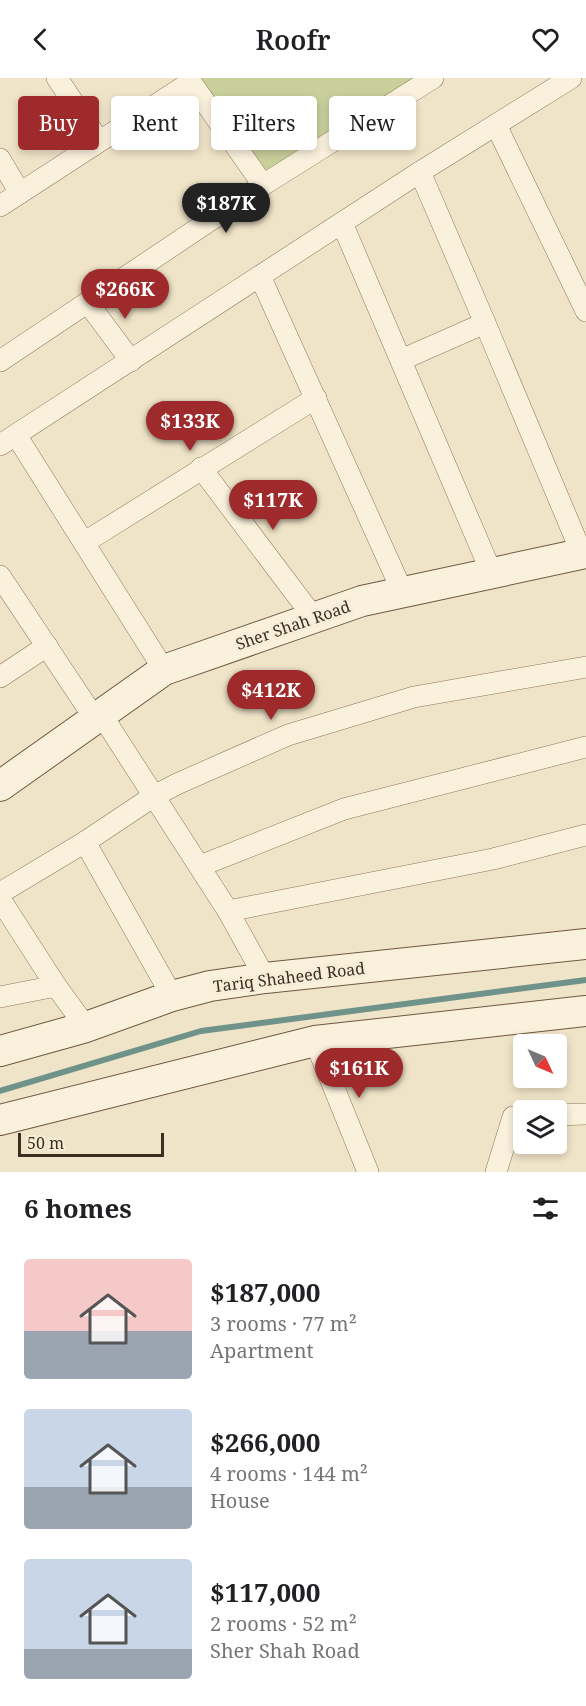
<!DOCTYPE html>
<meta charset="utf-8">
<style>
:root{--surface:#fff;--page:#f2f2f2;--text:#202124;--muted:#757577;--accent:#9e2a2b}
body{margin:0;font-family:"Noto Serif",serif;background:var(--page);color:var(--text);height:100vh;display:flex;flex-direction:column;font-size:22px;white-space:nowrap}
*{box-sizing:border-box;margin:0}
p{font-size:20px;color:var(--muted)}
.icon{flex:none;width:33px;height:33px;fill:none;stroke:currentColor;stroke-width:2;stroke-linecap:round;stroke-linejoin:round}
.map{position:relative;height:1094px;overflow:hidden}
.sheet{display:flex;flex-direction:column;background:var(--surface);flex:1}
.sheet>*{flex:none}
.banner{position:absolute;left:18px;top:18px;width:550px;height:54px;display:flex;gap:12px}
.needle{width:39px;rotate:134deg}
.controls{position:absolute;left:513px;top:956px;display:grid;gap:12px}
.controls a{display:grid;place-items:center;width:54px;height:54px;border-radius:6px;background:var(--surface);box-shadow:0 3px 9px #0003;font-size:30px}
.scale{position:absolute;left:18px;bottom:15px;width:146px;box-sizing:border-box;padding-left:6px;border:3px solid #3d2e20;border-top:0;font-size:16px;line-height:21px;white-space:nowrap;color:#3d2e20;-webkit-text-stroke:4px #f7eed8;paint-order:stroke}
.price{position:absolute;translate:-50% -51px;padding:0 14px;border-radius:21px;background:var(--accent);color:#fff;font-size:20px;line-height:39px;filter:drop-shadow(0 2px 3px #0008)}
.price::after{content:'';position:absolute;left:50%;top:36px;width:18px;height:14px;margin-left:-9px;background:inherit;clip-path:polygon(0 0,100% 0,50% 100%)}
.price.on{background:#222;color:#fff}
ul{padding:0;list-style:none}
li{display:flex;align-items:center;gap:18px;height:150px;padding:0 24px}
li span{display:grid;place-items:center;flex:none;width:168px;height:120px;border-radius:6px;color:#555}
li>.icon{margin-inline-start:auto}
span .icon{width:72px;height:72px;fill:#fffc;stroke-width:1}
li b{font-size:26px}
h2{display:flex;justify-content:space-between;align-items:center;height:72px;padding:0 24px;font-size:26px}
.pill{padding:0 21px;border-radius:6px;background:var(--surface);box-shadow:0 3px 9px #0003;font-size:21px;line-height:54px}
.pill.on{background:var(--accent);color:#fff}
header{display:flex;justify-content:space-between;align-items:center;height:78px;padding:0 24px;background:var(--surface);font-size:27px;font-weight:600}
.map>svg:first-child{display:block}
.green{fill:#c9cf9b}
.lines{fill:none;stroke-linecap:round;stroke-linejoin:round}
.stream{stroke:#6f938a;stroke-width:6}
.street-casing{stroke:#8d765c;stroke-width:22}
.secondary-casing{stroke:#6f573f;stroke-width:32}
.street{stroke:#faf1dc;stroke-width:21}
.secondary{stroke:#faf1dc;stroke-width:30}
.labels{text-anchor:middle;stroke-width:6;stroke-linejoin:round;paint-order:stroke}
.street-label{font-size:16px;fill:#3d2e20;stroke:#f7eed8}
</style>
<header><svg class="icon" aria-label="back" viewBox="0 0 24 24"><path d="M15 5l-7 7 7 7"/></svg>Roofr<svg class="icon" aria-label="heart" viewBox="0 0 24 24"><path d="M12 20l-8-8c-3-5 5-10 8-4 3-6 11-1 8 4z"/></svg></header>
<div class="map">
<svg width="586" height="1094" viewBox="0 0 586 1094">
<rect width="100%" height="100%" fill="#f0e4c8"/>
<polygon class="green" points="188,0 429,0 263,107"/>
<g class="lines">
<polyline class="stream" points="0,1013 201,953 586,902"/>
<defs>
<g id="street">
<polyline points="57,0 99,63"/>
<polyline points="188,0 263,107"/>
<polyline points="496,47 586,233"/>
<polyline points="0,81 20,115"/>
<polyline points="420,94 485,245 582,476"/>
<polyline points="0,128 191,4"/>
<polyline points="342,145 492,496"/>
<polyline points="260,198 403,515"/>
<polyline points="88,225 131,283"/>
<polyline points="401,282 485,245"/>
<polyline points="0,283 263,107 433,0"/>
<polyline points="16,357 164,592"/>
<polyline points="0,367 420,94 571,0"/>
<polyline points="201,390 314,540"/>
<polyline points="85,464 316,320"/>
<polyline points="0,498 95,641"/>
<polyline points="0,599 47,568"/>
<polyline points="101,636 228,833 265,900"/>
<polyline points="85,764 172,918"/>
<polyline points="200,788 344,731 586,669"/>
<polyline points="0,815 85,764 154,718 177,706 288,657 414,619 586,589"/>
<polyline points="0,821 56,908"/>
<polyline points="228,833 493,781 586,757"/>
<polyline points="0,919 56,908 86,949"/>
<polyline points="315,963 368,1094"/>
<polyline points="556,1037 586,1036"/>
<polyline points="496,1094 513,1039 524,1038"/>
</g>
<g id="secondary">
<polyline points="0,708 164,592 362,523 586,475"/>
<polyline points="0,973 86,949 172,918 210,908 265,900 586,866"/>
<polyline points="0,1042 315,963 586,933"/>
</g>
</defs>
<use href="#street" class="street-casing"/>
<use href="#secondary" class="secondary-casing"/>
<use href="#street" class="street"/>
<use href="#secondary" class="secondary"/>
</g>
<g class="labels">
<g class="street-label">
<text transform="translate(293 547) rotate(-19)" y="6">Sher Shah Road</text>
<text transform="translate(289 899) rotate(-7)" y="6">Tariq Shaheed Road</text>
</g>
</g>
</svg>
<div class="controls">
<a><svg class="needle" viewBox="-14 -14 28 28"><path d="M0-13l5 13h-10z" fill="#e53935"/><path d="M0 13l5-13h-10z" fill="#757577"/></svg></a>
<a><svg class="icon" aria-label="layers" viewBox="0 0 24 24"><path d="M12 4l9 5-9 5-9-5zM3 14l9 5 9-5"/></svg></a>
</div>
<div class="scale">50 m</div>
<b class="price on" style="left:226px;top:156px">$187K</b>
<b class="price" style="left:125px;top:242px">$266K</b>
<b class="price" style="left:190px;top:374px">$133K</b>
<b class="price" style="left:273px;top:453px">$117K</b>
<b class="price" style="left:271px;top:643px">$412K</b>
<b class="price" style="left:359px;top:1021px">$161K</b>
<div class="banner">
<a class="pill on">Buy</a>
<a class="pill">Rent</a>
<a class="pill">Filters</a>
<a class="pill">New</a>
</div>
</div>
<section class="sheet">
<h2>6 homes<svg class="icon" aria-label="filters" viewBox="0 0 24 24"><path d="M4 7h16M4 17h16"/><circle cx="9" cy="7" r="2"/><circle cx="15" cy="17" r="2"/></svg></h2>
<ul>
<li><span style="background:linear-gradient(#f6c9c9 60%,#9aa5b1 0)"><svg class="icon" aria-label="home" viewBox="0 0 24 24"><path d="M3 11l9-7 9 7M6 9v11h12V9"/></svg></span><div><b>$187,000</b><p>3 rooms · 77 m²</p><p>Apartment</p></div></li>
<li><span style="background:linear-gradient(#c9d6e8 65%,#9aa5b1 0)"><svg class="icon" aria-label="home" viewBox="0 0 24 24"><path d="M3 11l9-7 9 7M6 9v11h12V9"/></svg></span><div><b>$266,000</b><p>4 rooms · 144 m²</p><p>House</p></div></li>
<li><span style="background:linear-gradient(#c9d6e8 75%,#9aa5b1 0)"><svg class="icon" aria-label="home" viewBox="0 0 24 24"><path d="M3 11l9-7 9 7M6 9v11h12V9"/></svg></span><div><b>$117,000</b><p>2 rooms · 52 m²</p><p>Sher Shah Road</p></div></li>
</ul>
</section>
